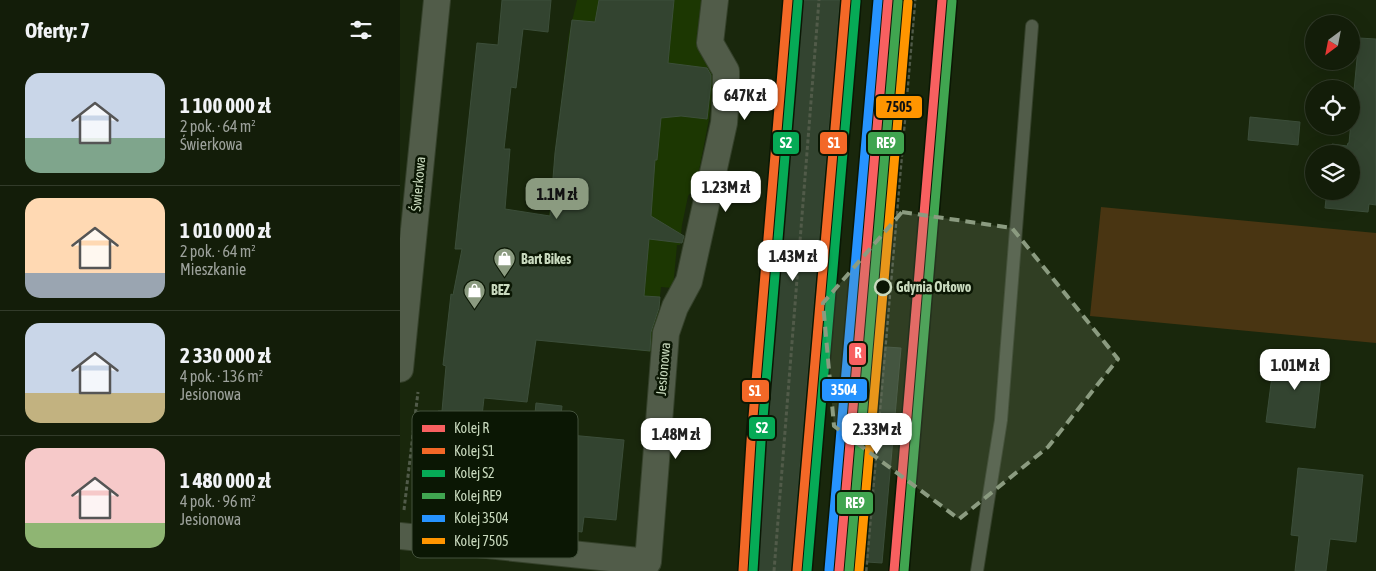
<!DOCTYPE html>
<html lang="pl">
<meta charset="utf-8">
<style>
:root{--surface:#131d09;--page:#202a17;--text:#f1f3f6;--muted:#9da29c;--line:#323b2a;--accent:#8b9b80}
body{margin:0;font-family:"Asap Condensed",sans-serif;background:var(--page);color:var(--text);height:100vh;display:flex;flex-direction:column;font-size:19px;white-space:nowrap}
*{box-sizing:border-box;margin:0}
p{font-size:16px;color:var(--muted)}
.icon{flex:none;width:28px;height:28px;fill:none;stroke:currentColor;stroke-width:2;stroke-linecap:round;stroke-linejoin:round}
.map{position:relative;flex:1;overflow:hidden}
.side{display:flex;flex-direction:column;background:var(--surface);width:400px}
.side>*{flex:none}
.needle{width:32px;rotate:212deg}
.tools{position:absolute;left:905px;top:15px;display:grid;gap:10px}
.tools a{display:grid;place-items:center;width:55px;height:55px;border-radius:50%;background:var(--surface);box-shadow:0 5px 20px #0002,0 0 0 1px var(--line);font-size:25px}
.price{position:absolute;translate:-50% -42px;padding:0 11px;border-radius:10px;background:#fff;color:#222;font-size:16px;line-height:32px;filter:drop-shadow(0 1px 2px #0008)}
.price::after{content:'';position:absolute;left:50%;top:30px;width:15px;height:11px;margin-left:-8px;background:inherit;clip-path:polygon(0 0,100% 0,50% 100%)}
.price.selected{background:var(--accent);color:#111}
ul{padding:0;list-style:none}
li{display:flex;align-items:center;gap:15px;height:125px;padding:0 25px}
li+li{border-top:1px solid var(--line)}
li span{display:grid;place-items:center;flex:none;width:140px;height:100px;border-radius:15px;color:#555}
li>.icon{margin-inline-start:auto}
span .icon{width:60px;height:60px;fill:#fffc;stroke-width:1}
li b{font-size:21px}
h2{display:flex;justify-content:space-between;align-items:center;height:60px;padding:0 25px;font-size:21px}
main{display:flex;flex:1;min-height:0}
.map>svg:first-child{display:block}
.built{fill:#1c3702}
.green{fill:#493512}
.building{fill:#334430;stroke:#3c4e3a}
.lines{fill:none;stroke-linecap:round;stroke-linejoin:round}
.service-casing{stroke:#35412b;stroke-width:14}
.minor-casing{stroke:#35412b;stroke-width:28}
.path{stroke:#515b49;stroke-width:3;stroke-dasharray:4 2.5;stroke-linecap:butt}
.service{stroke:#515c49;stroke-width:12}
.minor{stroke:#515c49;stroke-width:26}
.rail-1-casing{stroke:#0b1704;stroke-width:12}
.rail-2-casing{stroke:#0b1704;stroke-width:12}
.rail-3-casing{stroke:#0b1704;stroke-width:12}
.rail-4-casing{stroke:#0b1704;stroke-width:12}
.rail-5-casing{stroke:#0b1704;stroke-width:12}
.rail-6-casing{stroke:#0b1704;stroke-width:12}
.rail-1{stroke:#f86060;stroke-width:9}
.rail-2{stroke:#f36827;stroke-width:9}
.rail-3{stroke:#06aa56;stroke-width:9}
.rail-4{stroke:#40a550;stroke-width:9}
.rail-5{stroke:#2693ff;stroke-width:9}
.rail-6{stroke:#ff9500;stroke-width:9}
.marked{fill:#8b9b80;fill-opacity:0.2;stroke:#8b9b80;stroke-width:4;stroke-dasharray:10 6;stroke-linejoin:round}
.stop-dot{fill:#0b1704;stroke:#c9dabe;stroke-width:2.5}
.labels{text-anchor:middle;stroke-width:5;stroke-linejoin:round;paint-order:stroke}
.street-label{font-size:14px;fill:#c9dabe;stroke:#0b1704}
.poi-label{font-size:14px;font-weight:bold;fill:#c9dabe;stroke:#0b1704;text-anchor:start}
.stop-label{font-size:14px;font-weight:bold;fill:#c9dabe;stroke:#0b1704;text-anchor:start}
.key{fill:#0b1704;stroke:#44523c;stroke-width:1}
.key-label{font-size:14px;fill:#c9dabe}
.line-badge{stroke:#0b1704;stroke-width:2}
.badge-label{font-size:14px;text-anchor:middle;font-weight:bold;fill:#fff}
.pale-badge-label{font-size:14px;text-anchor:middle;font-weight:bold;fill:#111}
</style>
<main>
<section class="side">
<h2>Oferty: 7<svg class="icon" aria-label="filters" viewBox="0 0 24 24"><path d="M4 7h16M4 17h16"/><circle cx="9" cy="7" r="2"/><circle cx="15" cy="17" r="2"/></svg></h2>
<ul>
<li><span style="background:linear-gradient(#c9d6e8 65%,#7fa58c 0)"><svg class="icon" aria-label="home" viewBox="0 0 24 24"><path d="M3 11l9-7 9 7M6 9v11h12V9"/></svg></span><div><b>1 100 000 zł</b><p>2 pok. · 64 m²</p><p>Świerkowa</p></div></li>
<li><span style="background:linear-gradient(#ffd9b3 75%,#9aa5b1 0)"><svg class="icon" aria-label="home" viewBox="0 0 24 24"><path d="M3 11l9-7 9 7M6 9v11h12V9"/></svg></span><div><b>1 010 000 zł</b><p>2 pok. · 64 m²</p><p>Mieszkanie</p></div></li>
<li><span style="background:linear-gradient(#c9d6e8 70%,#c2b280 0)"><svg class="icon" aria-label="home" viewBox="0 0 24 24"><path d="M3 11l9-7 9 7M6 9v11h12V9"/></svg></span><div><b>2 330 000 zł</b><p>4 pok. · 136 m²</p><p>Jesionowa</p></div></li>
<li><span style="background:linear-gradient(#f6c9c9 75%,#8fb573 0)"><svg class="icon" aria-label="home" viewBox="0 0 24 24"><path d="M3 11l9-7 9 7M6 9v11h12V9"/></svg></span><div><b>1 480 000 zł</b><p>4 pok. · 96 m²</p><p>Jesionowa</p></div></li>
</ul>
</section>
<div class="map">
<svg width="976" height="571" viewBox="0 0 976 571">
<rect width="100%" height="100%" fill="#19270c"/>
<polygon class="built" points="177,0 321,0 309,119 296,186 288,196 282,225 280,245 277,245 273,288 261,287 254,352 162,342 145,252 169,34"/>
<polygon class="green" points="701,207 976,233 976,343 690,316"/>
<g class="building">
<polygon points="102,0 151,0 148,32 123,29 116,88 111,87 104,149 110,149 105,209 150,216 155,153 172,20 195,22 199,0 274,0 268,63 307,68 311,75 311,84 307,119 281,116 261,118 257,160 255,160 251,216 284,236 282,243 249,239 244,296 260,297 259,308 251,332 250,351 136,340 127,402 84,398 70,524 25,520 38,411 42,411 46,366 43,365 51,294 53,295 62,249 55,249 77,43 98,45"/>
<polygon points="395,0 440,0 391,571 351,571 357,441"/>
<polygon points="959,38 976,39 976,205 969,204 968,212 925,208 927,191 951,191 951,154 931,154 932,144 947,146 948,143 949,143"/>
<polygon points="850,117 900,122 898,145 848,140"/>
<polygon points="472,346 501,348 482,563 452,561"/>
<polygon points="875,353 923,359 915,428 866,422"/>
<polygon points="136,403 162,406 159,434 224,440 216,520 184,517 182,532 159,529 162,502 121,497 124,466 130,466"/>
<polygon points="898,468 963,475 956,542 930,539 926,571 895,571 899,536 891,535"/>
</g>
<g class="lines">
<defs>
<polyline id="service" points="577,571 601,420 632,26"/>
<g id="minor">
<polyline points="0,369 37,0"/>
<polyline points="0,536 248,562 266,333 275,307 289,281 324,123 326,96 326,71 310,43 315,0"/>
</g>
</defs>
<use href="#service" class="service-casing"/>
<use href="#minor" class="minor-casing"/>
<g class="path">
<polyline points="4,510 18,392"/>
<polyline points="374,571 419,0"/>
<polyline points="466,571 515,0"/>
</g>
<use href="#service" class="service"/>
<use href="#minor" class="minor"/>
<defs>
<g id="rail-1">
<polyline points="439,571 488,0"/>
<polyline points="494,571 542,0"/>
</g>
<g id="rail-2">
<polyline points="343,571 351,441 388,0"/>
<polyline points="397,571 446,0"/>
</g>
<g id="rail-3">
<polyline points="353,571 361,442 398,1"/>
<polyline points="407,571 456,1"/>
</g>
<g id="rail-4">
<polyline points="449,571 498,1"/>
<polyline points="504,571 552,1"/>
</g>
<polyline id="rail-5" points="429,570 478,0"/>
<polyline id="rail-6" points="459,571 508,2"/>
</defs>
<use href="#rail-1" class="rail-1-casing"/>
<use href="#rail-2" class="rail-2-casing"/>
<use href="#rail-3" class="rail-3-casing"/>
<use href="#rail-4" class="rail-4-casing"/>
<use href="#rail-5" class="rail-5-casing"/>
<use href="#rail-6" class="rail-6-casing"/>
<use href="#rail-1" class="rail-1"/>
<use href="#rail-2" class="rail-2"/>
<use href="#rail-3" class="rail-3"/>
<use href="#rail-4" class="rail-4"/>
<use href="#rail-5" class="rail-5"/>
<use href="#rail-6" class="rail-6"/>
</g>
<path class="marked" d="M 502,212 L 612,228 L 718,359 L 648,447 L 559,519 L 434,426 L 423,303 Z"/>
<defs>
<symbol id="shop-pin" viewBox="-11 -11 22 30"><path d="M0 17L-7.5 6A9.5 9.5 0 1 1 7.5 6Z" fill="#8b9b80" stroke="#0b1704"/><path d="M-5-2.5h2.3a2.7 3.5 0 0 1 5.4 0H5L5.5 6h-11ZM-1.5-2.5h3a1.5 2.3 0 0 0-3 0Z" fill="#fff"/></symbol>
</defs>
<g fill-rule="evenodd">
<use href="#shop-pin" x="92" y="246" width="25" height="34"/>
<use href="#shop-pin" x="62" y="278" width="25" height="34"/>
</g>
<circle class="stop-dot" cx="483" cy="287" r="8"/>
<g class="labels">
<g class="street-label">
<text transform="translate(18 184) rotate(-85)" y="5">Świerkowa</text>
<text transform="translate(263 369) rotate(-85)" y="5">Jesionowa</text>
</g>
<g class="poi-label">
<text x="121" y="264">Bart Bikes</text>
<text x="91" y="295">BEZ</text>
</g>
<g class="stop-label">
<text x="496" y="292">Gdynia Orłowo</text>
</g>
</g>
<rect x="12" y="411" width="166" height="147" rx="8" class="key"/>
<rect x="22" y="425" width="23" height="7" fill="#f86060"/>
<rect x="22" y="448" width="23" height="6" fill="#f36827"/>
<rect x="22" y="470" width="23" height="7" fill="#06aa56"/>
<rect x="22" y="493" width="23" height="6" fill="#40a550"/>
<rect x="22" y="515" width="23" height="7" fill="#2693ff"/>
<rect x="22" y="538" width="23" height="6" fill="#ff9500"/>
<g class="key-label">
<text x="54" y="433">Kolej R</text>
<text x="54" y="456">Kolej S1</text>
<text x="54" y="478">Kolej S2</text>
<text x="54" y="501">Kolej RE9</text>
<text x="54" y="523">Kolej 3504</text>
<text x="54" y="546">Kolej 7505</text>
</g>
<g class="line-badge">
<rect x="475" y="95" width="48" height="24" rx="5" fill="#ff9500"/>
<rect x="419" y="131" width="29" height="24" rx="5" fill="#f36827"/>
<rect x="372" y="131" width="28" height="24" rx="5" fill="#06aa56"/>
<rect x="467" y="131" width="38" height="24" rx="5" fill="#40a550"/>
<rect x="448" y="342" width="19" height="24" rx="5" fill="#f86060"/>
<rect x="421" y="378" width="47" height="24" rx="5" fill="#2693ff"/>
<rect x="341" y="379" width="29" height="24" rx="5" fill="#f36827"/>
<rect x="348" y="416" width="28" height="24" rx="5" fill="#06aa56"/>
<rect x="436" y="491" width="38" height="24" rx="5" fill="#40a550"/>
</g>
<g class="badge-label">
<text x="434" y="148">S1</text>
<text x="386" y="148">S2</text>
<text x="486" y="148">RE9</text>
<text x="458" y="358">R</text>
<text x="444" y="395">3504</text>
<text x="355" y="396">S1</text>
<text x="362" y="433">S2</text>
<text x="455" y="508">RE9</text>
</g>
<g class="pale-badge-label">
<text x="499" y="112">7505</text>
</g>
</svg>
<div class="tools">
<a><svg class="needle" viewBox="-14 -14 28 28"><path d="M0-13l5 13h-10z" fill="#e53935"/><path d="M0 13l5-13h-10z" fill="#9da29c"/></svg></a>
<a><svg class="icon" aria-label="locate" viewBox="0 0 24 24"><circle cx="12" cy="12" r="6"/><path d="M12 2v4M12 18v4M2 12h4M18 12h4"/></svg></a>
<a><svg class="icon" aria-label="layers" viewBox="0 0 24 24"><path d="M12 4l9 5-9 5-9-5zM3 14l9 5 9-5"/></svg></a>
</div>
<b class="price" style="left:345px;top:121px">647K zł</b>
<b class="price" style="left:326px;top:213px">1.23M zł</b>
<b class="price selected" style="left:157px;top:220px">1.1M zł</b>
<b class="price" style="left:393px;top:282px">1.43M zł</b>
<b class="price" style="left:895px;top:391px">1.01M zł</b>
<b class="price" style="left:477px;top:455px">2.33M zł</b>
<b class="price" style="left:276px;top:460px">1.48M zł</b>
</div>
</main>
